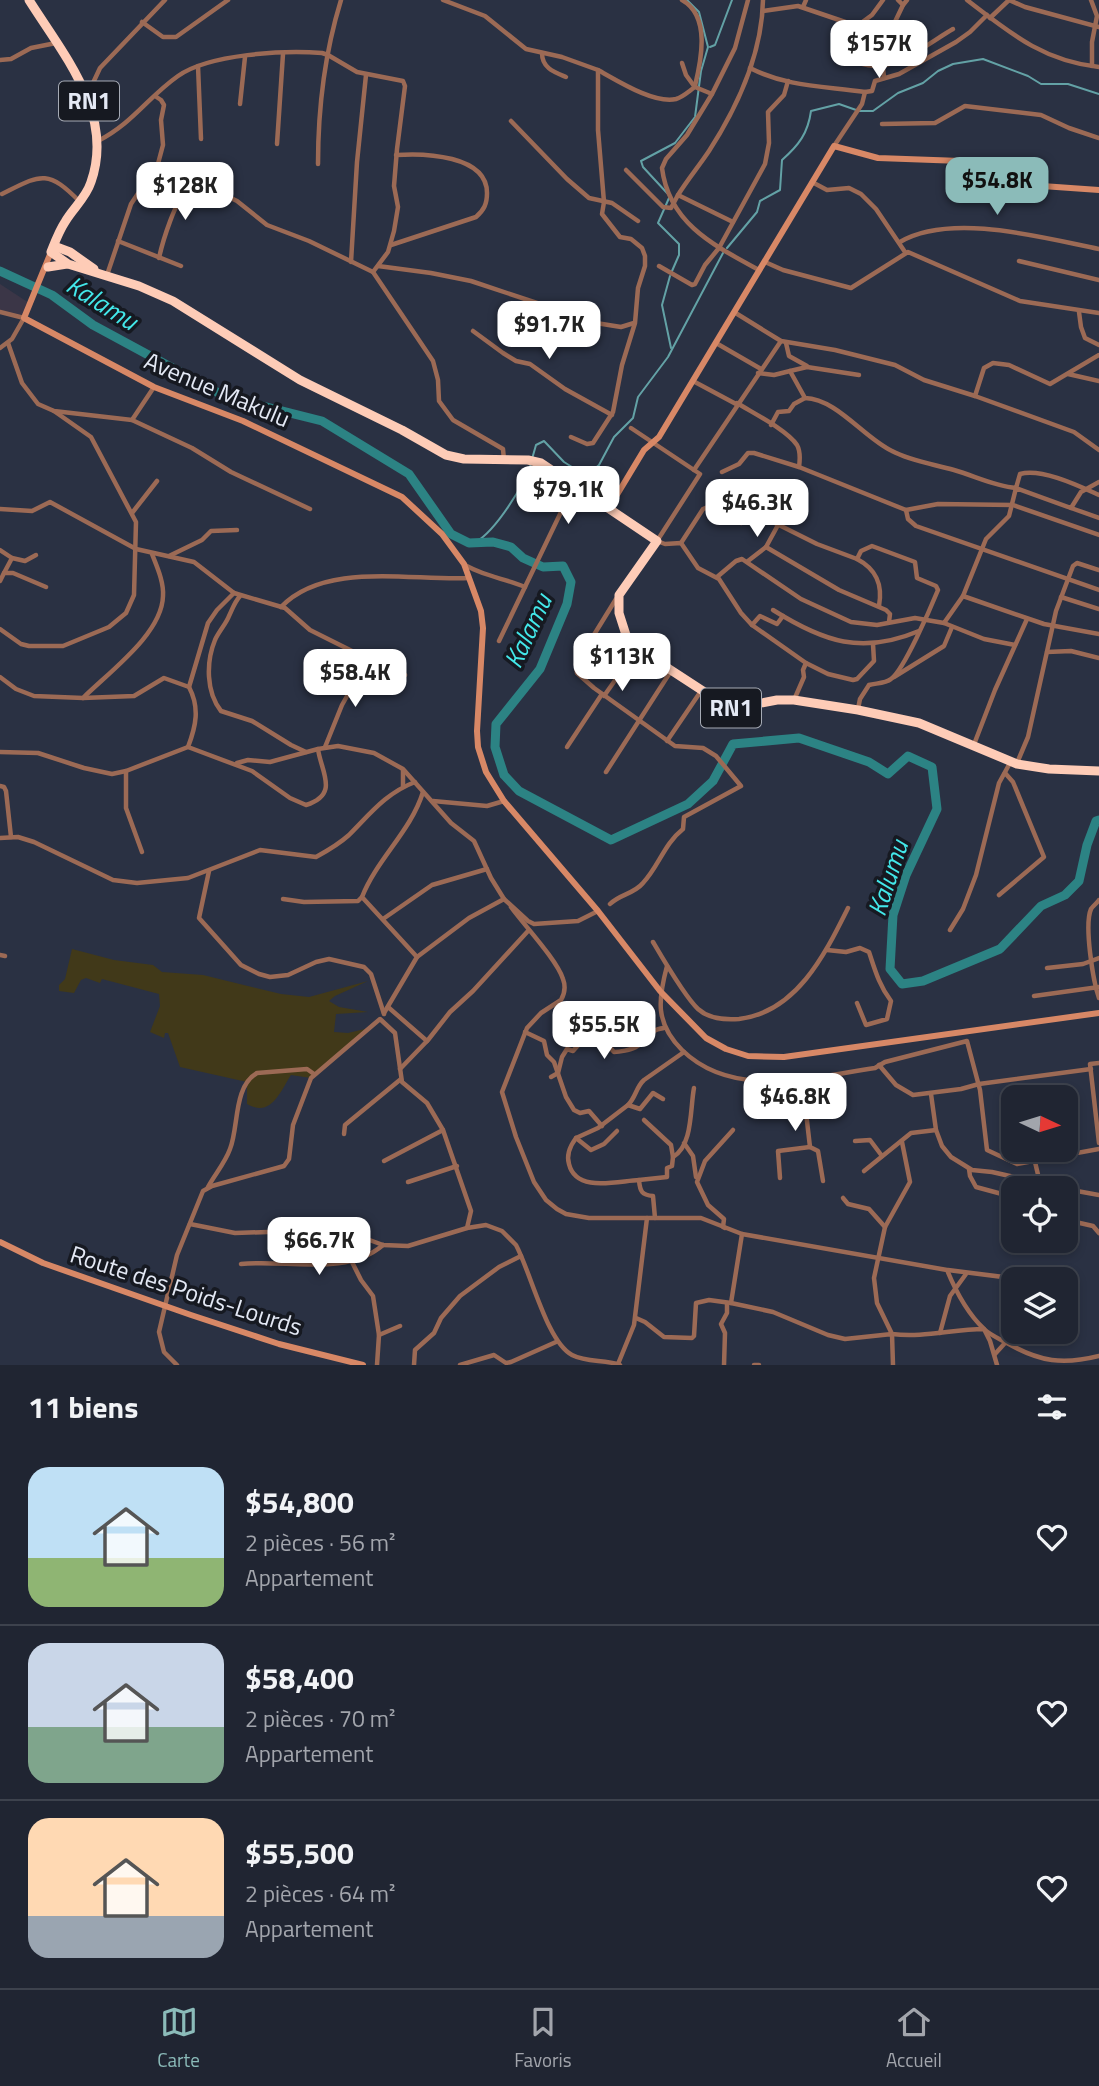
<!DOCTYPE html>
<html lang="fr">
<meta charset="utf-8">
<style>
:root{--surface:#202532;--page:#282d3a;--text:#f1f3f6;--muted:#a2a5ac;--line:#3d424d;--accent:#8bbbb9}
body{margin:0;font-family:"Titillium Web",sans-serif;background:var(--page);color:var(--text);height:100vh;display:flex;flex-direction:column;font-size:26px;white-space:nowrap}
*{box-sizing:border-box;margin:0}
p{font-size:23px;color:var(--muted)}
.icon{flex:none;width:38px;height:38px;fill:none;stroke:currentColor;stroke-width:2;stroke-linecap:round;stroke-linejoin:round}
.map{position:relative;height:1365px;overflow:hidden}
.side{display:flex;flex-direction:column;background:var(--surface);flex:1}
.side>*{flex:none}
.needle{width:46px;rotate:94deg}
.tools{position:absolute;left:1001px;top:1085px;display:grid;gap:14px}
.tools a{display:grid;place-items:center;width:77px;height:77px;border-radius:14px;background:var(--surface);box-shadow:0 4px 10px #0003,0 0 0 2px var(--line);font-size:35px}
.price{position:absolute;translate:-50% -60px;padding:0 16px;border-radius:14px;background:#fff;color:#222;font-size:23px;line-height:46px;filter:drop-shadow(0 2px 4px #0008)}
.price::after{content:'';position:absolute;left:50%;top:42px;width:21px;height:16px;margin-left:-10px;background:inherit;clip-path:polygon(0 0,100% 0,50% 100%)}
.price.active{background:var(--accent);color:#111}
ul{padding:0;list-style:none}
li{display:flex;align-items:center;gap:21px;height:175px;padding:0 28px}
li+li{border-top:2px solid var(--line)}
li span{display:grid;place-items:center;flex:none;width:196px;height:140px;border-radius:21px;color:#555}
li>.icon{margin-inline-start:auto}
span .icon{width:84px;height:84px;fill:#fffc;stroke-width:1}
li b{font-size:30px}
h2{display:flex;justify-content:space-between;align-items:center;height:84px;padding:0 28px;font-size:30px}
.dock{display:flex;justify-content:space-around;align-items:center;height:98px;border-top:2px solid var(--line);background:var(--surface);font-size:19px;color:var(--muted)}
.dock a{display:grid;justify-items:center;gap:4px}
.dock .active{color:var(--accent)}
.map>svg:first-child{display:block}
.industrial{fill:#3b3647}
.sand{fill:#413919}
.lines{fill:none;stroke-linecap:round;stroke-linejoin:round}
.stream{stroke:#63a2a6;stroke-width:2}
.river{stroke:#2c8384;stroke-width:9}
.street{stroke:#9c6a55;stroke-width:4.5}
.secondary{stroke:#d88866;stroke-width:6}
.highway{stroke:#feccb7;stroke-width:9}
.labels{text-anchor:middle;stroke-width:7;stroke-linejoin:round;paint-order:stroke}
.shield{fill:#161921;stroke:#a6abb5;stroke-width:2}
.shield-label{font-size:23px;font-weight:bold;fill:#e4e9f5}
.street-label{font-size:24px;fill:#e4e9f5;stroke:#161921}
.water-label{font-size:26px;font-style:italic;fill:#43e8ea;stroke:#161921}
</style>
<div class="map">
<svg width="1099" height="1365" viewBox="0 0 1099 1365">
<rect width="100%" height="100%" fill="#2a3143"/>
<polygon class="industrial" points="0,284 29,303 22,319 0,311"/>
<path class="sand" d="M 72,949 L 114,960 L 153,965 L 162,972 L 203,975 L 281,994 L 309,997 L 368,981 L 335,996 L 329,1001 L 339,1007 L 368,1012 L 336,1014 L 334,1032 L 348,1033 L 373,1027 L 311,1078 L 291,1075 C 280,1092 271,1118 247,1104 L 247,1082 L 180,1067 L 168,1033 L 165,1033 L 164,1038 L 150,1032 L 160,1006 L 159,994 L 102,979 L 100,983 L 86,978 L 81,980 L 74,993 L 59,991 L 59,985 L 65,979 Z"/>
<g class="lines">
<g class="stream">
<polyline points="710,47 715,45 732,0"/>
<polyline points="667,193 643,167 641,161 675,143 695,117 701,71 708,47 699,12 687,0"/>
<polyline points="669,198 658,223 679,244 679,255 672,271"/>
<path d="M 727,248 L 757,212 L 760,201 L 780,190 L 782,160 C 799,145 808,133 811,111 L 839,104 L 859,111 L 873,111 L 898,93 L 923,83 L 938,71 L 953,64 L 983,59 L 1028,76 L 1041,84 L 1068,84 L 1099,94"/>
<polyline points="670,276 662,305 671,348"/>
<polyline points="532,459 536,445 544,441 564,462 580,472 592,471 599,465 614,437 633,418 638,397 668,357 723,253"/>
<path d="M 476,542 C 496,530 523,487 531,464"/>
</g>
<polyline class="river" points="0,271 52,295 93,325 226,397 322,421 409,474 451,534 469,543 493,542 511,547 523,558 543,567 563,566 571,582 567,604 540,669 496,724 495,747 504,775 519,791 611,840 688,804 713,781 733,744 799,738 869,762 888,774 908,756 932,767 937,809 906,875 893,915 890,969 902,984 923,981 1000,949 1041,906 1065,895 1079,881 1087,845 1096,821 1099,820"/>
<g class="street">
<polyline points="443,0 485,16 526,49 562,57 598,70 598,130 604,202 602,214 620,237 631,239 642,248 645,256 645,266 638,288 635,323 622,365 613,412 593,443 587,444 571,437"/>
<path d="M 682,0 C 711,16 701,61 695,86"/>
<path d="M 748,0 L 735,48 L 712,94 L 687,135 L 666,159 L 662,168 C 669,224 715,246 759,270"/>
<polyline points="898,0 903,5 907,0"/>
<path d="M 967,0 C 1010,33 1043,61 1099,67"/>
<polyline points="1009,0 1025,7 1099,27"/>
<polyline points="1091,0 1097,16 1092,42 1092,66"/>
<polyline points="803,7 806,0"/>
<polyline points="763,11 798,6 857,26 872,15 883,0"/>
<polyline points="990,18 1009,0"/>
<polyline points="142,22 163,37 176,37 228,0"/>
<path d="M 894,36 L 884,38 L 857,26 L 851,38 L 849,56 C 882,84 923,46 953,29"/>
<path d="M 542,53 C 542,68 554,72 566,77"/>
<polyline points="0,60 11,59 31,48 56,43"/>
<polyline points="682,63 686,75 694,86"/>
<polyline points="198,66 201,139"/>
<path d="M 750,68 C 787,87 824,86 865,92 L 862,104 L 834,146"/>
<path d="M 598,70 C 618,81 654,104 676,99 C 683,97 689,91 695,87 L 712,94"/>
<polyline points="884,78 883,67 893,38 893,26 903,5"/>
<polyline points="865,92 872,91 875,81 899,74 956,42 970,32 987,15"/>
<polyline points="155,96 161,100 164,105 161,120 163,145 155,175"/>
<polyline points="90,100 93,83 100,68 165,0"/>
<polyline points="240,104 245,57"/>
<polyline points="511,121 567,179 589,198 612,203 638,221"/>
<polyline points="882,124 935,123 965,106 1041,115 1069,128 1099,138"/>
<path d="M 98,141 C 133,123 148,97 178,76 C 209,54 284,50 322,53 L 328,55 L 357,72 L 403,81 L 405,86 L 397,149 L 394,186 L 398,207 L 394,231 L 388,252 L 373,272"/>
<polyline points="277,144 283,54"/>
<path d="M 318,164 C 318,109 325,52 341,0"/>
<polyline points="626,170 663,207 671,208 678,195 733,222"/>
<polyline points="812,182 827,190 849,188 861,194 876,209 905,252"/>
<path d="M 2,194 C 40,175 47,168 80,202"/>
<path d="M 678,195 C 688,179 699,166 709,151 C 738,106 762,54 763,0"/>
<polyline points="118,241 181,266"/>
<path d="M 900,242 C 951,212 1044,238 1099,249"/>
<path d="M 391,245 L 476,217 C 484,210 487,204 487,193 C 487,155 424,153 396,155"/>
<path d="M 159,258 C 162,244 176,196 188,191 C 195,187 204,189 211,189"/>
<polyline points="1019,261 1099,280"/>
<polyline points="351,262 357,162 366,75"/>
<polyline points="765,262 783,270 851,288 908,252 1020,301 1099,313"/>
<polyline points="378,266 431,273 471,281 549,307 559,318 583,325 596,323 621,327 634,323"/>
<polyline points="659,266 692,285 695,284 705,265 719,248 765,164 769,143 768,112 784,95 788,81"/>
<polyline points="107,275 131,204 147,180 155,175 170,173 200,183 237,201 267,225 309,241 373,272 433,361 438,380 439,401 453,420 503,449 504,460"/>
<polyline points="0,312 24,318 12,339 0,348"/>
<polyline points="734,312 781,341 835,350 895,365 924,380 975,396 1074,432 1099,450"/>
<polyline points="1079,312 1081,327 1085,338 1099,345"/>
<polyline points="473,331 503,353 516,361 530,364 565,389 612,415"/>
<polyline points="8,343 22,383 38,404 54,411 132,420 154,387"/>
<polyline points="716,343 761,369"/>
<polyline points="786,343 789,356 807,366"/>
<polyline points="790,371 807,367 859,375"/>
<path d="M 758,373 L 774,375 L 790,371 L 805,398 C 837,399 864,438 892,451 C 911,461 933,464 954,470 C 975,476 994,486 1016,488 L 1020,474 C 1042,468 1079,486 1099,495"/>
<polyline points="1068,374 1099,381"/>
<polyline points="693,381 736,404"/>
<polyline points="975,396 984,368 993,363 1009,365 1050,384 1099,355"/>
<path d="M 737,403 C 753,413 787,430 797,445 C 801,452 800,460 799,467"/>
<polyline points="132,420 192,448 231,472 310,509"/>
<polyline points="771,425 778,412 789,411 794,404 805,398"/>
<polyline points="631,428 700,474 657,541 665,544 681,543 698,568 719,579 741,613 752,625 806,663 828,674 853,680 857,679 874,661 873,644"/>
<polyline points="694,470 781,341"/>
<polyline points="722,472 739,464 748,453 754,453 799,467 906,510 938,504 1013,505 1099,535"/>
<polyline points="1071,508 1099,518"/>
<polyline points="0,509 32,511 50,502 136,549 194,562 234,593 285,608 310,630 354,652 374,666 405,675"/>
<polyline points="906,510 908,519 916,526 1099,590"/>
<polyline points="132,513 157,481"/>
<path d="M 681,543 L 703,509 L 715,504 L 721,508 L 723,516 L 741,523 L 751,511 L 817,544 L 857,559 L 861,551 L 872,546 L 915,562 L 917,578 L 936,586 L 938,590 C 931,607 904,670 891,679 C 885,684 875,683 869,685 L 860,699 L 858,709"/>
<polyline points="766,547 839,590 886,610 890,614 889,622"/>
<polyline points="0,550 12,558"/>
<polyline points="169,556 202,540 211,531 237,530"/>
<path d="M 857,559 C 876,569 883,584 879,606"/>
<polyline points="748,561 766,547 778,525"/>
<path d="M 464,564 C 479,575 507,579 525,587"/>
<polyline points="4,573 12,558 25,561 36,555"/>
<polyline points="717,577 736,561 742,559 801,599 851,622 877,625 915,618 944,623 963,596 986,539 1009,516 1016,488 1071,508 1081,492 1099,482"/>
<polyline points="0,581 4,573 13,573 46,587"/>
<path d="M 240,596 C 234,603 233,608 229,616 C 226,624 219,631 215,640 C 206,662 206,692 221,711 L 252,721 L 291,745 L 306,752"/>
<polyline points="963,596 1044,624 1099,634"/>
<polyline points="1061,597 1099,609"/>
<path d="M 281,607 C 325,561 411,581 469,578"/>
<path d="M 773,610 C 824,642 862,655 919,631"/>
<polyline points="944,623 984,639 1015,645"/>
<polyline points="752,625 760,616 777,624 783,616"/>
<polyline points="0,629 21,644 29,646 63,646 109,627 126,613 134,595 136,522 91,437 54,411"/>
<polyline points="499,641 574,485"/>
<polyline points="1047,652 1071,651 1099,658"/>
<path d="M 0,677 L 16,689 L 34,696 L 83,698 L 134,696 L 164,678 L 189,687 C 200,708 196,726 188,747 L 252,771 L 290,798 L 306,805 C 340,794 321,772 318,749 L 338,746 L 374,753 L 403,769 L 451,823 L 474,841 L 491,878 L 504,899 L 528,921 L 534,924 L 578,921 L 598,911"/>
<polyline points="894,677 944,646 952,627"/>
<polyline points="189,687 208,623 217,610 234,593"/>
<polyline points="604,696 637,649"/>
<path d="M 83,698 C 109,672 162,634 163,596 C 164,582 157,567 152,554"/>
<polyline points="794,700 804,677 803,670 806,663"/>
<polyline points="667,741 701,691"/>
<polyline points="325,747 342,705 367,661"/>
<polyline points="567,747 602,694"/>
<polyline points="973,747 995,690 1027,619"/>
<polyline points="0,752 38,753 84,768 112,774 126,771 188,747"/>
<polyline points="237,763 248,760 270,762 318,749"/>
<polyline points="1017,763 1028,737 1056,611 1073,566 1077,563 1099,570"/>
<polyline points="403,770 403,786"/>
<polyline points="126,771 126,808 142,852"/>
<polyline points="606,772 671,671"/>
<polyline points="0,786 4,787 6,791 11,837"/>
<polyline points="433,801 487,806 504,801"/>
<path d="M 0,838 L 18,837 L 34,842 L 113,880 L 137,883 L 188,878 L 260,850 L 316,857 C 327,851 339,844 349,835 C 370,814 386,793 415,782"/>
<polyline points="209,871 199,918 241,965 259,974 270,977 288,975 316,962 329,959 364,967 371,974 384,1014"/>
<polyline points="999,895 1044,857 1013,782 1005,773"/>
<polyline points="283,899 304,902 358,901 362,897"/>
<path d="M 1099,900 C 1098,902 1092,907 1091,909 C 1084,925 1093,981 1099,998"/>
<path d="M 610,904 C 620,894 634,894 643,883 C 659,866 664,844 683,829 L 684,817 L 741,786 L 716,756 L 703,748 L 675,746 L 594,688 L 577,673 L 576,664 L 616,599"/>
<path d="M 511,907 C 524,925 557,960 563,979 C 566,987 565,993 561,1000 L 541,1013 L 527,1028 L 502,1092 L 516,1137 L 534,1182 L 546,1200 L 557,1209 L 566,1214 L 589,1218 L 701,1218 L 742,1234 L 947,1270 C 956,1292 967,1313 984,1329 C 990,1335 1000,1339 1007,1343 C 1040,1362 1063,1365 1099,1356"/>
<polyline points="383,919 432,885 487,869"/>
<polyline points="950,930 963,909 976,875 999,783 1010,763"/>
<path d="M 653,942 C 663,959 685,997 698,1009 C 709,1019 726,1020 739,1019 C 797,1012 825,954 848,908"/>
<path d="M 827,950 L 846,952 L 860,948 L 869,952 C 875,970 879,985 891,1001 L 887,1019 L 866,1025 L 857,1003"/>
<polyline points="0,955 5,956"/>
<polyline points="417,957 469,918 504,899"/>
<path d="M 667,966 C 658,1000 655,1023 682,1050 C 733,1100 812,1077 875,1068 L 885,1062 L 967,1041 L 980,1090 L 987,1150 L 1017,1164 L 1099,1149"/>
<polyline points="1047,968 1083,964 1099,958"/>
<polyline points="1034,996 1099,987"/>
<polyline points="388,1007 427,1041"/>
<path d="M 384,1013 L 417,957 L 362,897 C 377,859 411,831 423,792"/>
<polyline points="525,1032 544,1041 547,1055 554,1062 566,1097 574,1110 580,1113 589,1111 602,1126"/>
<polyline points="1099,1063 1090,1064 1099,1143"/>
<polyline points="879,1065 896,1085 913,1095 961,1089 979,1084 1091,1069"/>
<polyline points="400,1069 428,1040 450,1012 473,991 528,931"/>
<path d="M 551,1077 L 558,1073 L 562,1057 L 567,1049 L 573,1051 L 581,1042 L 606,1043 L 614,1052 C 619,1052 631,1050 636,1047 C 648,1041 646,1030 664,1028"/>
<polyline points="802,1078 810,1147 818,1151 823,1181"/>
<polyline points="931,1094 936,1130 942,1146 951,1157 972,1170 992,1172 1063,1188"/>
<path d="M 628,1105 C 636,1097 636,1087 644,1080 L 684,1052"/>
<polyline points="644,1120 671,1145 673,1157"/>
<polyline points="344,1134 345,1125 401,1079"/>
<polyline points="576,1138 591,1150 604,1144 617,1131"/>
<polyline points="855,1141 870,1140 882,1156"/>
<path d="M 902,1142 L 910,1182 L 885,1227 L 874,1278 L 877,1303 L 892,1334 C 924,1338 953,1329 984,1329 L 990,1341 L 997,1365"/>
<polyline points="684,1143 693,1156 696,1177"/>
<polyline points="384,1161 443,1130"/>
<polyline points="1035,1162 1040,1183"/>
<polyline points="969,1169 970,1176 976,1187 1013,1197"/>
<polyline points="864,1171 911,1133 936,1130"/>
<polyline points="780,1178 778,1151 810,1147"/>
<path d="M 639,1180 L 667,1177 L 667,1168 L 672,1166 L 673,1157 C 693,1146 690,1108 694,1088"/>
<polyline points="408,1182 457,1166"/>
<path d="M 208,1187 C 215,1174 225,1163 230,1149 C 239,1127 233,1087 257,1073 L 307,1069 L 314,1074"/>
<polyline points="1066,1189 1099,1195"/>
<polyline points="843,1198 848,1204 869,1209 885,1227"/>
<polyline points="1066,1213 1071,1221 1093,1226 1099,1233"/>
<path d="M 655,1218 L 653,1196 C 642,1195 640,1192 639,1180 C 617,1181 576,1193 569,1164 C 566,1154 570,1146 576,1138 L 598,1128 L 628,1105 L 640,1109 L 653,1093 L 663,1099"/>
<path d="M 190,1224 L 235,1233 L 297,1231 L 364,1238 L 383,1245 L 408,1246 L 467,1228 L 486,1225 L 502,1231 L 516,1245 C 531,1273 547,1342 572,1355 C 588,1363 604,1359 620,1365"/>
<polyline points="725,1228 723,1227 724,1219 708,1205 697,1182 705,1161 733,1130"/>
<polyline points="742,1234 731,1303 773,1312 828,1335 845,1339 892,1334 893,1365"/>
<polyline points="351,1260 361,1280 373,1296 379,1335"/>
<path d="M 241,1264 C 286,1259 346,1277 383,1245"/>
<polyline points="948,1270 1019,1279"/>
<polyline points="636,1318 645,1322 664,1337 692,1338 694,1336 696,1303 709,1300 731,1303"/>
<polyline points="940,1333 950,1296 966,1274"/>
<polyline points="995,1354 1015,1332"/>
<polyline points="618,1364 634,1325 647,1218"/>
<polyline points="177,1365 164,1352 159,1332 177,1255 203,1191 212,1186 284,1166 289,1159 293,1125 311,1078 380,1019 395,1033 402,1082 427,1103 443,1130 471,1211 467,1228"/>
<polyline points="377,1365 379,1335 400,1326"/>
<polyline points="414,1365 415,1350 434,1333 441,1318 460,1296 499,1267 521,1256"/>
<polyline points="460,1365 494,1355 506,1363 511,1362 556,1342"/>
<polyline points="724,1365 725,1333 721,1324 727,1313 727,1303"/>
<polyline points="754,1365 759,1365"/>
</g>
<g class="secondary">
<polyline points="51,252 24,318 154,387 243,421 402,497 442,534 464,564 481,611 483,628 477,731 478,747 486,772 504,801 598,911 660,991 706,1038 726,1049 748,1056 784,1057 1099,1013"/>
<polyline points="609,508 644,450 659,437 834,146 878,158 961,161 1028,185 1099,190"/>
<polyline points="0,1242 43,1263 191,1315 279,1344 363,1365"/>
</g>
<g class="highway">
<path d="M 29,0 C 63,54 115,114 91,182 C 86,198 73,208 65,222 C 59,231 55,242 51,252 L 68,264 L 139,286 L 173,301 L 300,380 L 402,430 L 446,455 L 464,459 L 528,460 L 541,463 L 657,541 L 619,595 L 619,613 L 626,635 L 637,648 L 726,706 L 736,708 L 777,700 L 794,700 L 858,710 L 919,723 L 1017,764 L 1049,769 L 1099,771"/>
<polyline points="54,246 70,252 94,269"/>
<polyline points="48,267 67,264"/>
</g>
</g>
<g class="labels">
<g class="shield">
<rect x="59" y="81.5" width="60" height="39" rx="5"/>
<rect x="701" y="688.5" width="60" height="39" rx="5"/>
</g>
<g class="shield-label">
<text x="89" y="109">RN1</text>
<text x="731" y="716">RN1</text>
</g>
<g class="street-label">
<text transform="translate(217 390) rotate(23)" y="8">Avenue Makulu</text>
<text transform="translate(186 1291) rotate(18)" y="8">Route des Poids-Lourds</text>
</g>
<g class="water-label">
<text transform="translate(102 303) rotate(32)" y="9">Kalamu</text>
<text transform="translate(528 631) rotate(-65)" y="9">Kalamu</text>
<text transform="translate(888 878) rotate(-72)" y="9">Kalumu</text>
</g>
</g>
</svg>
<div class="tools">
<a><svg class="needle" viewBox="-14 -14 28 28"><path d="M0-13l5 13h-10z" fill="#e53935"/><path d="M0 13l5-13h-10z" fill="#a2a5ac"/></svg></a>
<a><svg class="icon" aria-label="locate" viewBox="0 0 24 24"><circle cx="12" cy="12" r="6"/><path d="M12 2v4M12 18v4M2 12h4M18 12h4"/></svg></a>
<a><svg class="icon" aria-label="layers" viewBox="0 0 24 24"><path d="M12 4l9 5-9 5-9-5zM3 14l9 5 9-5"/></svg></a>
</div>
<b class="price" style="left:879px;top:80px">$157K</b>
<b class="price active" style="left:997px;top:217px">$54.8K</b>
<b class="price" style="left:185px;top:222px">$128K</b>
<b class="price" style="left:549px;top:361px">$91.7K</b>
<b class="price" style="left:568px;top:526px">$79.1K</b>
<b class="price" style="left:757px;top:539px">$46.3K</b>
<b class="price" style="left:622px;top:693px">$113K</b>
<b class="price" style="left:355px;top:709px">$58.4K</b>
<b class="price" style="left:604px;top:1061px">$55.5K</b>
<b class="price" style="left:795px;top:1133px">$46.8K</b>
<b class="price" style="left:319px;top:1277px">$66.7K</b>
</div>
<section class="side">
<h2>11 biens<svg class="icon" aria-label="filters" viewBox="0 0 24 24"><path d="M4 7h16M4 17h16"/><circle cx="9" cy="7" r="2"/><circle cx="15" cy="17" r="2"/></svg></h2>
<ul>
<li><span style="background:linear-gradient(#bfe0f5 65%,#8fb573 0)"><svg class="icon" aria-label="home" viewBox="0 0 24 24"><path d="M3 11l9-7 9 7M6 9v11h12V9"/></svg></span><div><b>$54,800</b><p>2 pièces · 56 m²</p><p>Appartement</p></div><svg class="icon" aria-label="heart" viewBox="0 0 24 24"><path d="M12 20l-8-8c-3-5 5-10 8-4 3-6 11-1 8 4z"/></svg></li>
<li><span style="background:linear-gradient(#c9d6e8 60%,#7fa58c 0)"><svg class="icon" aria-label="home" viewBox="0 0 24 24"><path d="M3 11l9-7 9 7M6 9v11h12V9"/></svg></span><div><b>$58,400</b><p>2 pièces · 70 m²</p><p>Appartement</p></div><svg class="icon" aria-label="heart" viewBox="0 0 24 24"><path d="M12 20l-8-8c-3-5 5-10 8-4 3-6 11-1 8 4z"/></svg></li>
<li><span style="background:linear-gradient(#ffd9b3 70%,#9aa5b1 0)"><svg class="icon" aria-label="home" viewBox="0 0 24 24"><path d="M3 11l9-7 9 7M6 9v11h12V9"/></svg></span><div><b>$55,500</b><p>2 pièces · 64 m²</p><p>Appartement</p></div><svg class="icon" aria-label="heart" viewBox="0 0 24 24"><path d="M12 20l-8-8c-3-5 5-10 8-4 3-6 11-1 8 4z"/></svg></li>
</ul>
</section>
<nav class="dock">
<a class="active"><svg class="icon" aria-label="map" viewBox="0 0 24 24"><path d="M3 6l6-2 6 2 6-2v14l-6 2-6-2-6 2zM9 4v14M15 6v14"/></svg>Carte</a>
<a><svg class="icon" aria-label="saved" viewBox="0 0 24 24"><path d="M7 4h10v16l-5-4-5 4z"/></svg>Favoris</a>
<a><svg class="icon" aria-label="home" viewBox="0 0 24 24"><path d="M3 11l9-7 9 7M6 9v11h12V9"/></svg>Accueil</a>
</nav>
